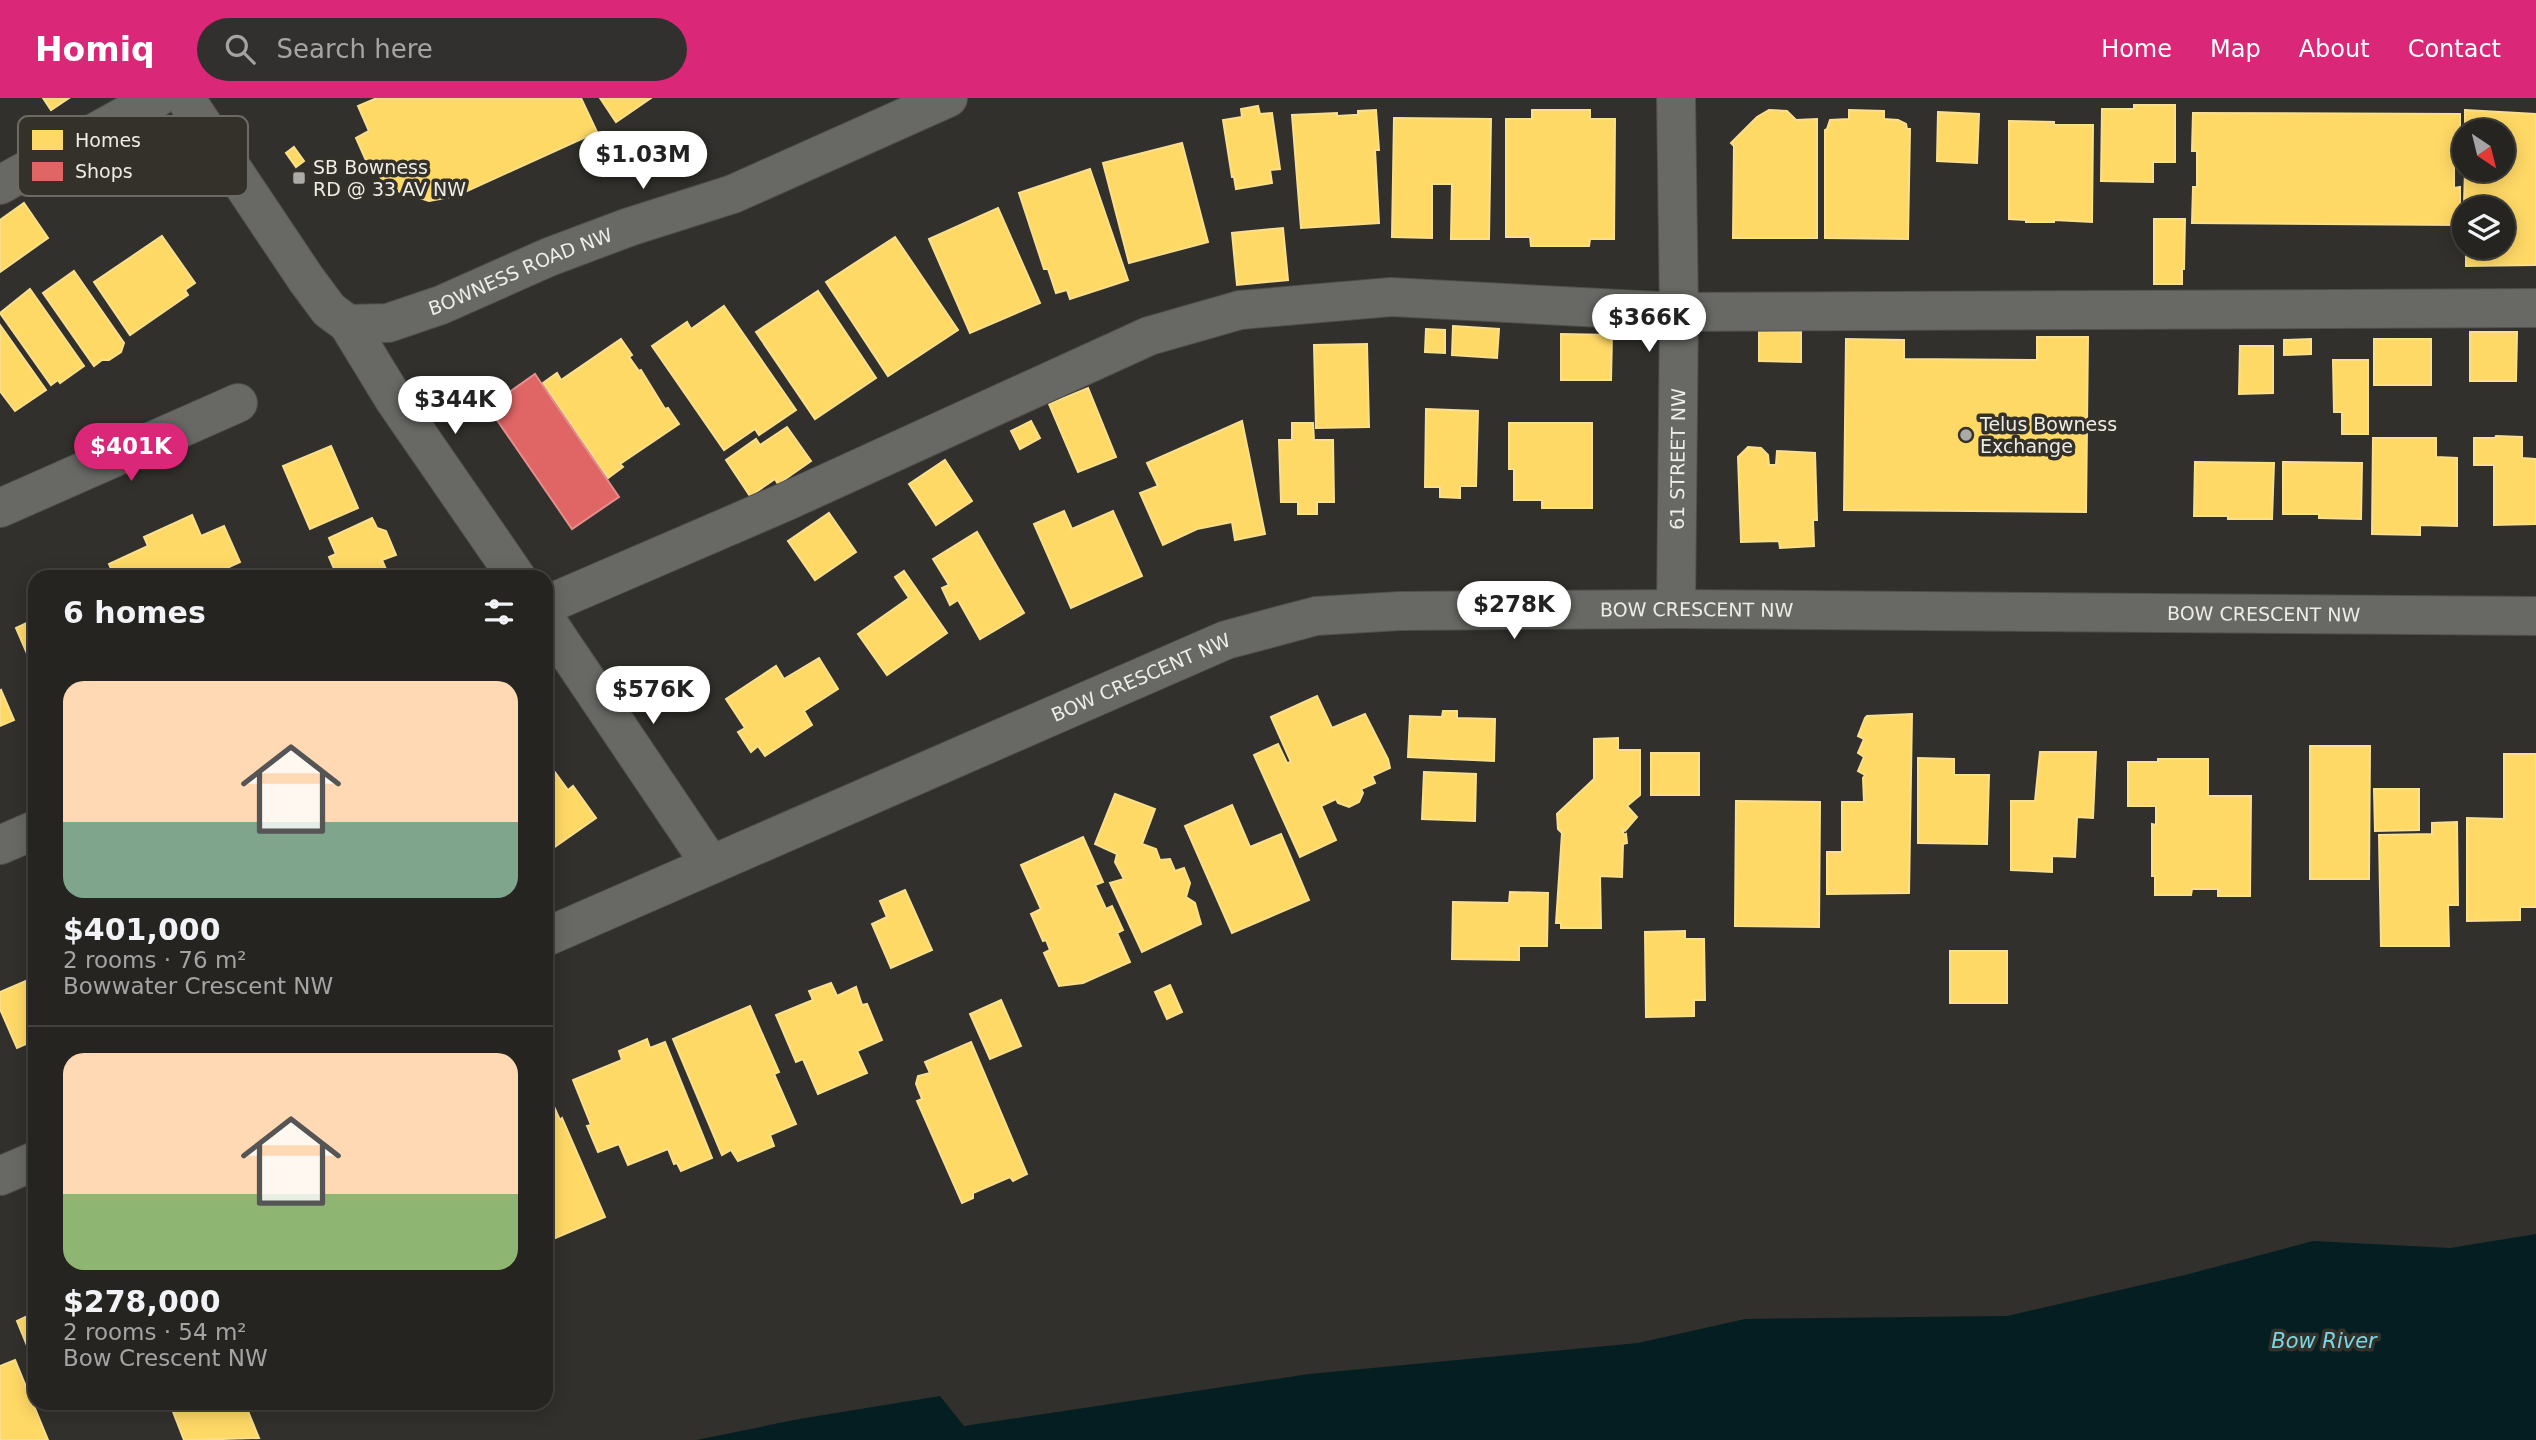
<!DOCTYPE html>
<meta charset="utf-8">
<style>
:root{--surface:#262421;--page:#32302e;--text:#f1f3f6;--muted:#a4a4a5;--line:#42413f;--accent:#db2777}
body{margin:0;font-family:"DejaVu Sans",sans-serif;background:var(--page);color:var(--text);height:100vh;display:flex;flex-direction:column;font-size:26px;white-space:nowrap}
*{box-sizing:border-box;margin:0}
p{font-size:23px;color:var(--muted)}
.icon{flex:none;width:38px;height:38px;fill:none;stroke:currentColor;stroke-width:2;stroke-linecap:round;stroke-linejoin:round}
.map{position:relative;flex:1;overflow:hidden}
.side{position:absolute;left:28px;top:472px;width:525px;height:840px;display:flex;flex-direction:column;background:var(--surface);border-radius:21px;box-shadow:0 4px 18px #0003,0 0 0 2px var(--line)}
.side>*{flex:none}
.needle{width:46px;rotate:145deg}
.tools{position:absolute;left:2452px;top:21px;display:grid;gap:14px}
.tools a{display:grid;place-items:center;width:63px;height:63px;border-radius:50%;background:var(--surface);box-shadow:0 4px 18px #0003,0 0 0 2px var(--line);font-size:35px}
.price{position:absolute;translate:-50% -60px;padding:0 16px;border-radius:24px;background:#fff;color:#222;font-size:23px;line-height:46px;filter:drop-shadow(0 2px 4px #0008)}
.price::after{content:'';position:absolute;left:50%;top:42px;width:21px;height:16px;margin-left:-10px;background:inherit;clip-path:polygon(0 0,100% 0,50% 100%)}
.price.selected{background:var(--accent);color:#fff}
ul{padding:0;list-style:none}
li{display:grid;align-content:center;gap:14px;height:371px;padding:0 35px}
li+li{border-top:2px solid var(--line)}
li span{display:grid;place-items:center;height:217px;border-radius:21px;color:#555}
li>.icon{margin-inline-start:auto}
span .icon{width:126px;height:126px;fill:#fffc;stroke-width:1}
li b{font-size:30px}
h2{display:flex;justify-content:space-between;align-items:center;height:84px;padding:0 35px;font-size:30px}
header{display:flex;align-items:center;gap:42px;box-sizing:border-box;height:98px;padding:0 35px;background:var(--accent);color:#fff}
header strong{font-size:33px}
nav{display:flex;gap:38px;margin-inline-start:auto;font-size:24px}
.search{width:490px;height:63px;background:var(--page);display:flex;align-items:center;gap:18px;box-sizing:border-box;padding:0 24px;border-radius:38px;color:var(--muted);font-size:26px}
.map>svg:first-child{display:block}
.water{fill:#041e21}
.homes{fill:#ffd966;stroke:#fadf8d;stroke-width:2}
.shops{fill:#e06666;stroke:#e48e8d;stroke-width:2}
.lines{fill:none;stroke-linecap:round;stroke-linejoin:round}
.minor-casing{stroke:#4f4e4b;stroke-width:40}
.minor{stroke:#686964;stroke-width:38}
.poi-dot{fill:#acaaa6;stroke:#34312a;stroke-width:2.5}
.labels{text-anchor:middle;stroke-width:7;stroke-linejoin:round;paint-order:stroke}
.poi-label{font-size:19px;fill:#eeece7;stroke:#34312a;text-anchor:start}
.street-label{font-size:19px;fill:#eeece7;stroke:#34312a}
.water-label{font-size:21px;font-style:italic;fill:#79d7e4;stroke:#34312a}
.key{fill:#34312a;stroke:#6c6963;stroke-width:2}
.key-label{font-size:19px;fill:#eeece7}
</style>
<header>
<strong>Homiq</strong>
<div class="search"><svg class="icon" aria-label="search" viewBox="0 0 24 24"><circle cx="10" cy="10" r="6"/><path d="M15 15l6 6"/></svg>Search here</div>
<nav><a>Home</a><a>Map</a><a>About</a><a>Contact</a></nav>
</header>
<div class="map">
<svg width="2536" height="1342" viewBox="0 0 2536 1342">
<rect width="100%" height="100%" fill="#32302c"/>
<polygon class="water" points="2536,1136 2536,1342 697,1342 799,1321 940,1298 964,1328 1309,1276 1638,1245 1745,1221 2007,1218 2185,1177 2313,1143 2450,1150"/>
<g class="homes">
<polygon points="43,0 69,0 51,12"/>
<polygon points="377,0 581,0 597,34 456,98 429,103 394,92 389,84 384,86 377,73 371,74 356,40 369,33 358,8"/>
<polygon points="600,0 651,0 616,24"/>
<polygon points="2134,7 2175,7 2175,64 2153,64 2153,84 2101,83 2102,11 2134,11"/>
<polygon points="1258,8 1260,16 1272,15 1280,71 1270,72 1272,85 1236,91 1234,79 1232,79 1223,22 1242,19 1241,11"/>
<polygon points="1376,12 1379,52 1375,52 1379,125 1301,130 1292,17 1337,15 1337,18 1354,17 1358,17 1358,13"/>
<polygon points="1532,12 1590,12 1590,21 1615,21 1614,141 1590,141 1589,148 1531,148 1530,139 1506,139 1506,21 1532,21"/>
<polygon points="1769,12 1787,13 1796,22 1817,21 1817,140 1733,140 1734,48 1731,45 1757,19"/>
<polygon points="1849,12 1884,13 1884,21 1898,22 1906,26 1907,31 1910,31 1908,141 1825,140 1825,32 1827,31 1830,22 1849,21"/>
<polygon points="2465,12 2536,16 2536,167 2466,168 2466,149 2502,149 2502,110 2469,110 2469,106 2464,106 2465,72 2502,72 2502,33 2465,33"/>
<polygon points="1938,14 1979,16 1977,65 1937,63"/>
<polygon points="2193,15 2460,16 2460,54 2454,54 2454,90 2460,89 2460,127 2192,125 2193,89 2197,89 2197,53 2192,53"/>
<polygon points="1394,20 1491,21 1489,141 1451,141 1452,86 1432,86 1432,140 1392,139"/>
<polygon points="2009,23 2054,24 2054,27 2093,27 2092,124 2054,122 2054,124 2026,124 2026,122 2009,121"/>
<polygon points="1182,45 1208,144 1129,165 1103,65"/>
<polygon points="294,49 304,63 296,69 286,55"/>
<polygon points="1090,71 1128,182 1070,201 1067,192 1056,195 1048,171 1044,171 1019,95"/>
<polygon points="24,105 48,140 0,174 0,122"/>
<polygon points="998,110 1040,205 970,235 929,141"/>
<polygon points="2154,121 2185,121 2184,171 2182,171 2182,186 2154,186"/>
<polygon points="1283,130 1288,182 1237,187 1232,135"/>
<polygon points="162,138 195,185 185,192 188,197 130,237 94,184"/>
<polygon points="895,139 958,232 888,278 826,184"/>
<polygon points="74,173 124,245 121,254 109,262 102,262 94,268 43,195"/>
<polygon points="30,191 84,268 60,285 58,282 51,287 0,215"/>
<polygon points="818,193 876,280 815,321 756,234"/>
<polygon points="724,208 796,312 759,337 755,331 724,352 652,248 687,224 691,231"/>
<polygon points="0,227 46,292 15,313 0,293"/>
<polygon points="1453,228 1499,231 1497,260 1452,257"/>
<polygon points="1426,231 1445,232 1445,255 1425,254"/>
<polygon points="1759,233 1801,234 1801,264 1759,263"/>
<polygon points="2470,234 2517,234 2516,283 2470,283"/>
<polygon points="1561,236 1612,237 1611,282 1561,282"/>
<polygon points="2037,239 2088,239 2086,414 1844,412 1846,241 1904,242 1904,261 2037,262"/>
<polygon points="621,241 632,257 629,259 639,273 641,272 665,311 668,310 679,326 620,366 623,369 608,380 543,285 557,275 561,282"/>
<polygon points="2311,241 2311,256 2284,257 2284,242"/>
<rect x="2374" y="241" width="57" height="46"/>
<polygon points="1367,246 1369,329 1316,330 1314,247"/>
<polygon points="2240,248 2273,248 2273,295 2239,296"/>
<polygon points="2333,262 2368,262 2368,336 2342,336 2342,314 2334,314"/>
<polygon points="1088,290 1116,359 1078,374 1049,306"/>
<polygon points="1426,311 1478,313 1476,388 1460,388 1460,400 1440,399 1440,389 1425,389"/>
<polygon points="1031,323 1040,340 1020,351 1011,333"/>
<polygon points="1242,323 1265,436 1235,442 1232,424 1197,431 1163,447 1140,395 1158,388 1147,365"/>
<polygon points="1292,325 1313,325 1314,342 1333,342 1334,404 1317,404 1317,416 1298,416 1298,404 1281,404 1279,342 1292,342"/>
<polygon points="1509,325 1592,325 1592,410 1542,410 1542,402 1514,402 1514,371 1509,371"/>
<polygon points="787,329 811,363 778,386 775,381 750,398 726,362 756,341 760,347"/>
<polygon points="2496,338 2522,339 2522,360 2536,361 2536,426 2494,427 2494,367 2474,367 2474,340 2495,340"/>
<polygon points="2373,340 2436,340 2436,359 2457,360 2457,428 2420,427 2420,437 2372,436"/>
<polygon points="331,348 358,410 310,431 283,368"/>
<polygon points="1748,349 1761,350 1768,357 1769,367 1776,367 1777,353 1815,355 1817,422 1813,422 1814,448 1780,450 1779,443 1741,444 1738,359"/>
<polygon points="945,362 972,403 936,427 909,386"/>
<polygon points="2195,364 2274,365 2272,421 2228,421 2228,418 2194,418"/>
<polygon points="2283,364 2362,365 2361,421 2319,420 2319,416 2283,416"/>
<polygon points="1064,413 1072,431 1113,413 1142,478 1071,510 1034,426"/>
<polygon points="829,415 856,454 815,482 788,443"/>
<polygon points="192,417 201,438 224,428 240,464 216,475 218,480 115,480 109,466 148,448 144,439"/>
<polygon points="372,420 377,430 386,433 396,457 382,462 388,476 380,480 332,480 330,475 335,473 329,459 336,456 329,440"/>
<polygon points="977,434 1024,515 980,541 958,502 950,507 942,490 949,487 933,461"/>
<polygon points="904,473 947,535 887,577 858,536 909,500 895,479"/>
<polygon points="35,521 35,574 16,530"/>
<polygon points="819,560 838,591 804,613 812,627 765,658 758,648 751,654 738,634 745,630 726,601 776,568 784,581"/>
<polygon points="1,592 14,622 0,628 0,593"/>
<polygon points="1317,598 1332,630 1365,616 1388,661 1390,670 1372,678 1375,685 1361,691 1363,695 1359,704 1349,709 1338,705 1336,701 1321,708 1336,742 1300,759 1254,657 1278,646 1287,665 1291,664 1271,619"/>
<polygon points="1443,613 1457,613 1457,620 1495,621 1494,663 1408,659 1410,618 1442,619"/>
<polygon points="1912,616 1909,795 1827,796 1827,754 1842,754 1842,704 1864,704 1863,680 1865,677 1858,673 1864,659 1858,655 1864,641 1858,638 1865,620 1867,618"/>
<polygon points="1618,640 1618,652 1640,652 1640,697 1627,708 1637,719 1625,733 1622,731 1624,737 1626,736 1627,745 1623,746 1622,779 1600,778 1601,830 1561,830 1561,825 1556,825 1562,735 1558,731 1557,716 1594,681 1594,641"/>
<polygon points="2310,648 2370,648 2369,781 2310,781"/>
<polygon points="2040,654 2096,654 2093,720 2077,719 2075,759 2052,758 2052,774 2011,772 2011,703 2035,703"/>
<rect x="1651" y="655" width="48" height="42"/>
<polygon points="2504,656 2536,656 2536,809 2520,809 2520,822 2467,823 2467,720 2504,721"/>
<polygon points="1918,660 1954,661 1954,677 1989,677 1987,746 1918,745"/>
<polygon points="2158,661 2208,661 2208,698 2251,698 2250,798 2218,798 2218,791 2192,791 2191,797 2155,797 2155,778 2152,778 2152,726 2156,727 2156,708 2128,708 2128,664 2158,664"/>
<polygon points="546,662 568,692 573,688 596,720 546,755"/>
<polygon points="1424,674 1476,676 1475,723 1422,721"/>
<polygon points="2374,691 2419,691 2419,732 2375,733"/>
<polygon points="1115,696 1155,711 1142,746 1156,751 1160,762 1170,761 1175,773 1184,770 1190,785 1186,799 1195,805 1201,826 1142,854 1110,785 1124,781 1115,764 1117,756 1095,746"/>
<polygon points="1736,703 1820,704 1819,829 1735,828"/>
<polygon points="1232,707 1250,749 1281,736 1309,802 1232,835 1185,728"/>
<polygon points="2457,724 2458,807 2448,807 2449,848 2381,848 2379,737 2432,736 2432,725"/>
<polygon points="1083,739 1103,784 1095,787 1106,811 1112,808 1123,832 1117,835 1130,864 1083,885 1059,888 1044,855 1050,852 1046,842 1043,843 1031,816 1041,811 1021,767"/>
<polygon points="905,792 932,852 891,870 872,826 887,819 880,803"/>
<polygon points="1510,794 1548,795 1547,848 1519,848 1519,862 1452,861 1453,804 1509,805"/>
<polygon points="1685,833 1685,841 1704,841 1705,902 1694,902 1694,918 1646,919 1645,834"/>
<rect x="1950" y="853" width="57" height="52"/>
<polygon points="35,879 35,942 17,950 0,911 0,894"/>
<polygon points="831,885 837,898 856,889 862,907 867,906 882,942 857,953 867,975 818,996 803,961 796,964 776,917 813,902 809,893"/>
<polygon points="1170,887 1182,914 1167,921 1155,894"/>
<polygon points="1001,902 1021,948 990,961 970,916"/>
<polygon points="750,908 779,974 774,976 796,1026 770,1037 774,1048 738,1063 731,1052 722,1057 673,941"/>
<polygon points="647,941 650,950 665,944 712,1060 681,1073 677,1065 674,1066 668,1051 628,1067 619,1046 598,1054 587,1028 591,1027 573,982 622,962 619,953"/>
<polygon points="971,944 1027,1076 1013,1083 1010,1079 973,1095 973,1100 962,1105 917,1003 922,1001 916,986 918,978 930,975 925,964"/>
<polygon points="546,991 560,1022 562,1020 605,1119 546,1144"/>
<polygon points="35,1211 35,1267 17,1223 32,1216 31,1213"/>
<polygon points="15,1262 48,1342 0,1342 0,1268"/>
<polygon points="170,1306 245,1306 259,1340 184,1342"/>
</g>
<polygon class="shops" points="535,276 619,399 572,431 488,309"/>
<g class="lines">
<defs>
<g id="minor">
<path id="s1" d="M 185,0 L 306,181 L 329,212 L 348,226 L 388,225 L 441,207 L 549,159 L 629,129 L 733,96 L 948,0"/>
<polyline points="0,87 157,0"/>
<polyline points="348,226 395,303 517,480"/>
<polyline points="0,410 238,305"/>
<polyline points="546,507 785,404 1149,238 1240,212 1391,199 1679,214 2536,210"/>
<path id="s2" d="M 1676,511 L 1679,214 L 1676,0"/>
<polyline points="546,522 711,767"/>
<polyline points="0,747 35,732"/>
<path id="s3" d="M 546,839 L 1226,542 L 1316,518 L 1400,513 L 1676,511 L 2536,518"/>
<polyline points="0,1078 35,1063"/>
</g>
</defs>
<use href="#minor" class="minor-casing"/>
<use href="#minor" class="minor"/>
</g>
<g class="poi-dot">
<rect x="292" y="73" width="14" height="14" rx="3.5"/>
<circle cx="1966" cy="337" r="7"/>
</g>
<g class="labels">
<g class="poi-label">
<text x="313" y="76">SB Bowness<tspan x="313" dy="22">RD @ 33 AV NW</tspan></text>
<text x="1980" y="333">Telus Bowness<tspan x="1980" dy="22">Exchange</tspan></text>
</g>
<g class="street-label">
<text dy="7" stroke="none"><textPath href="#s1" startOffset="462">BOWNESS ROAD NW</textPath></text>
<text dy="7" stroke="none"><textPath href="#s2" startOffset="150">61 STREET NW</textPath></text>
<text dy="7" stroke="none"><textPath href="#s3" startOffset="1216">BOW CRESCENT NW</textPath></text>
<text dy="7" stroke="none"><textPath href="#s3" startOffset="1783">BOW CRESCENT NW</textPath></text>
<text dy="7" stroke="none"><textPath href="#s3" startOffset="649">BOW CRESCENT NW</textPath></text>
</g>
<g class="water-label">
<text x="2324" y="1250">Bow River</text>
</g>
</g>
<rect x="18" y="18" width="230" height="80" rx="10" class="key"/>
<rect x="32" y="32" width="31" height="20" fill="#ffd966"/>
<rect x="32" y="64" width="31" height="19" fill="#e06666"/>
<g class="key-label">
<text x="75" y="49">Homes</text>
<text x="75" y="80">Shops</text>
</g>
</svg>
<div class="tools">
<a><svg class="needle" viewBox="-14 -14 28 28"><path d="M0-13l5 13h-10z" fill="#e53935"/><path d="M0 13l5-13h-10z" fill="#a4a4a5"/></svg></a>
<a><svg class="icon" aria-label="layers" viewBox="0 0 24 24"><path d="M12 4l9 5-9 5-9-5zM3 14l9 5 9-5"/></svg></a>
</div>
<b class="price" style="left:643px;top:93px">$1.03M</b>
<b class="price" style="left:1649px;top:256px">$366K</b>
<b class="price" style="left:455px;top:338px">$344K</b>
<b class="price selected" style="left:131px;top:385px">$401K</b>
<b class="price" style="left:1514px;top:543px">$278K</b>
<b class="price" style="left:653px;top:628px">$576K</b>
<section class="side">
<h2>6 homes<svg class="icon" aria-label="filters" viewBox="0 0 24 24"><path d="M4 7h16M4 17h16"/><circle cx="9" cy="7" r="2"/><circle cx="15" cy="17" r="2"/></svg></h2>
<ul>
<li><span style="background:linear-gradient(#ffd9b3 65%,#7fa58c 0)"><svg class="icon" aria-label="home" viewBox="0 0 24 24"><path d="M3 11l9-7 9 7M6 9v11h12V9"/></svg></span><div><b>$401,000</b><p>2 rooms · 76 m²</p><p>Bowwater Crescent NW</p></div></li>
<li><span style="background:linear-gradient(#ffd9b3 65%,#8fb573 0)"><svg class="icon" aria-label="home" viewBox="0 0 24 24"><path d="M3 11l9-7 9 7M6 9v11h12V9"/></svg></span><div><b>$278,000</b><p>2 rooms · 54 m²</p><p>Bow Crescent NW</p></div></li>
</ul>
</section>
</div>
